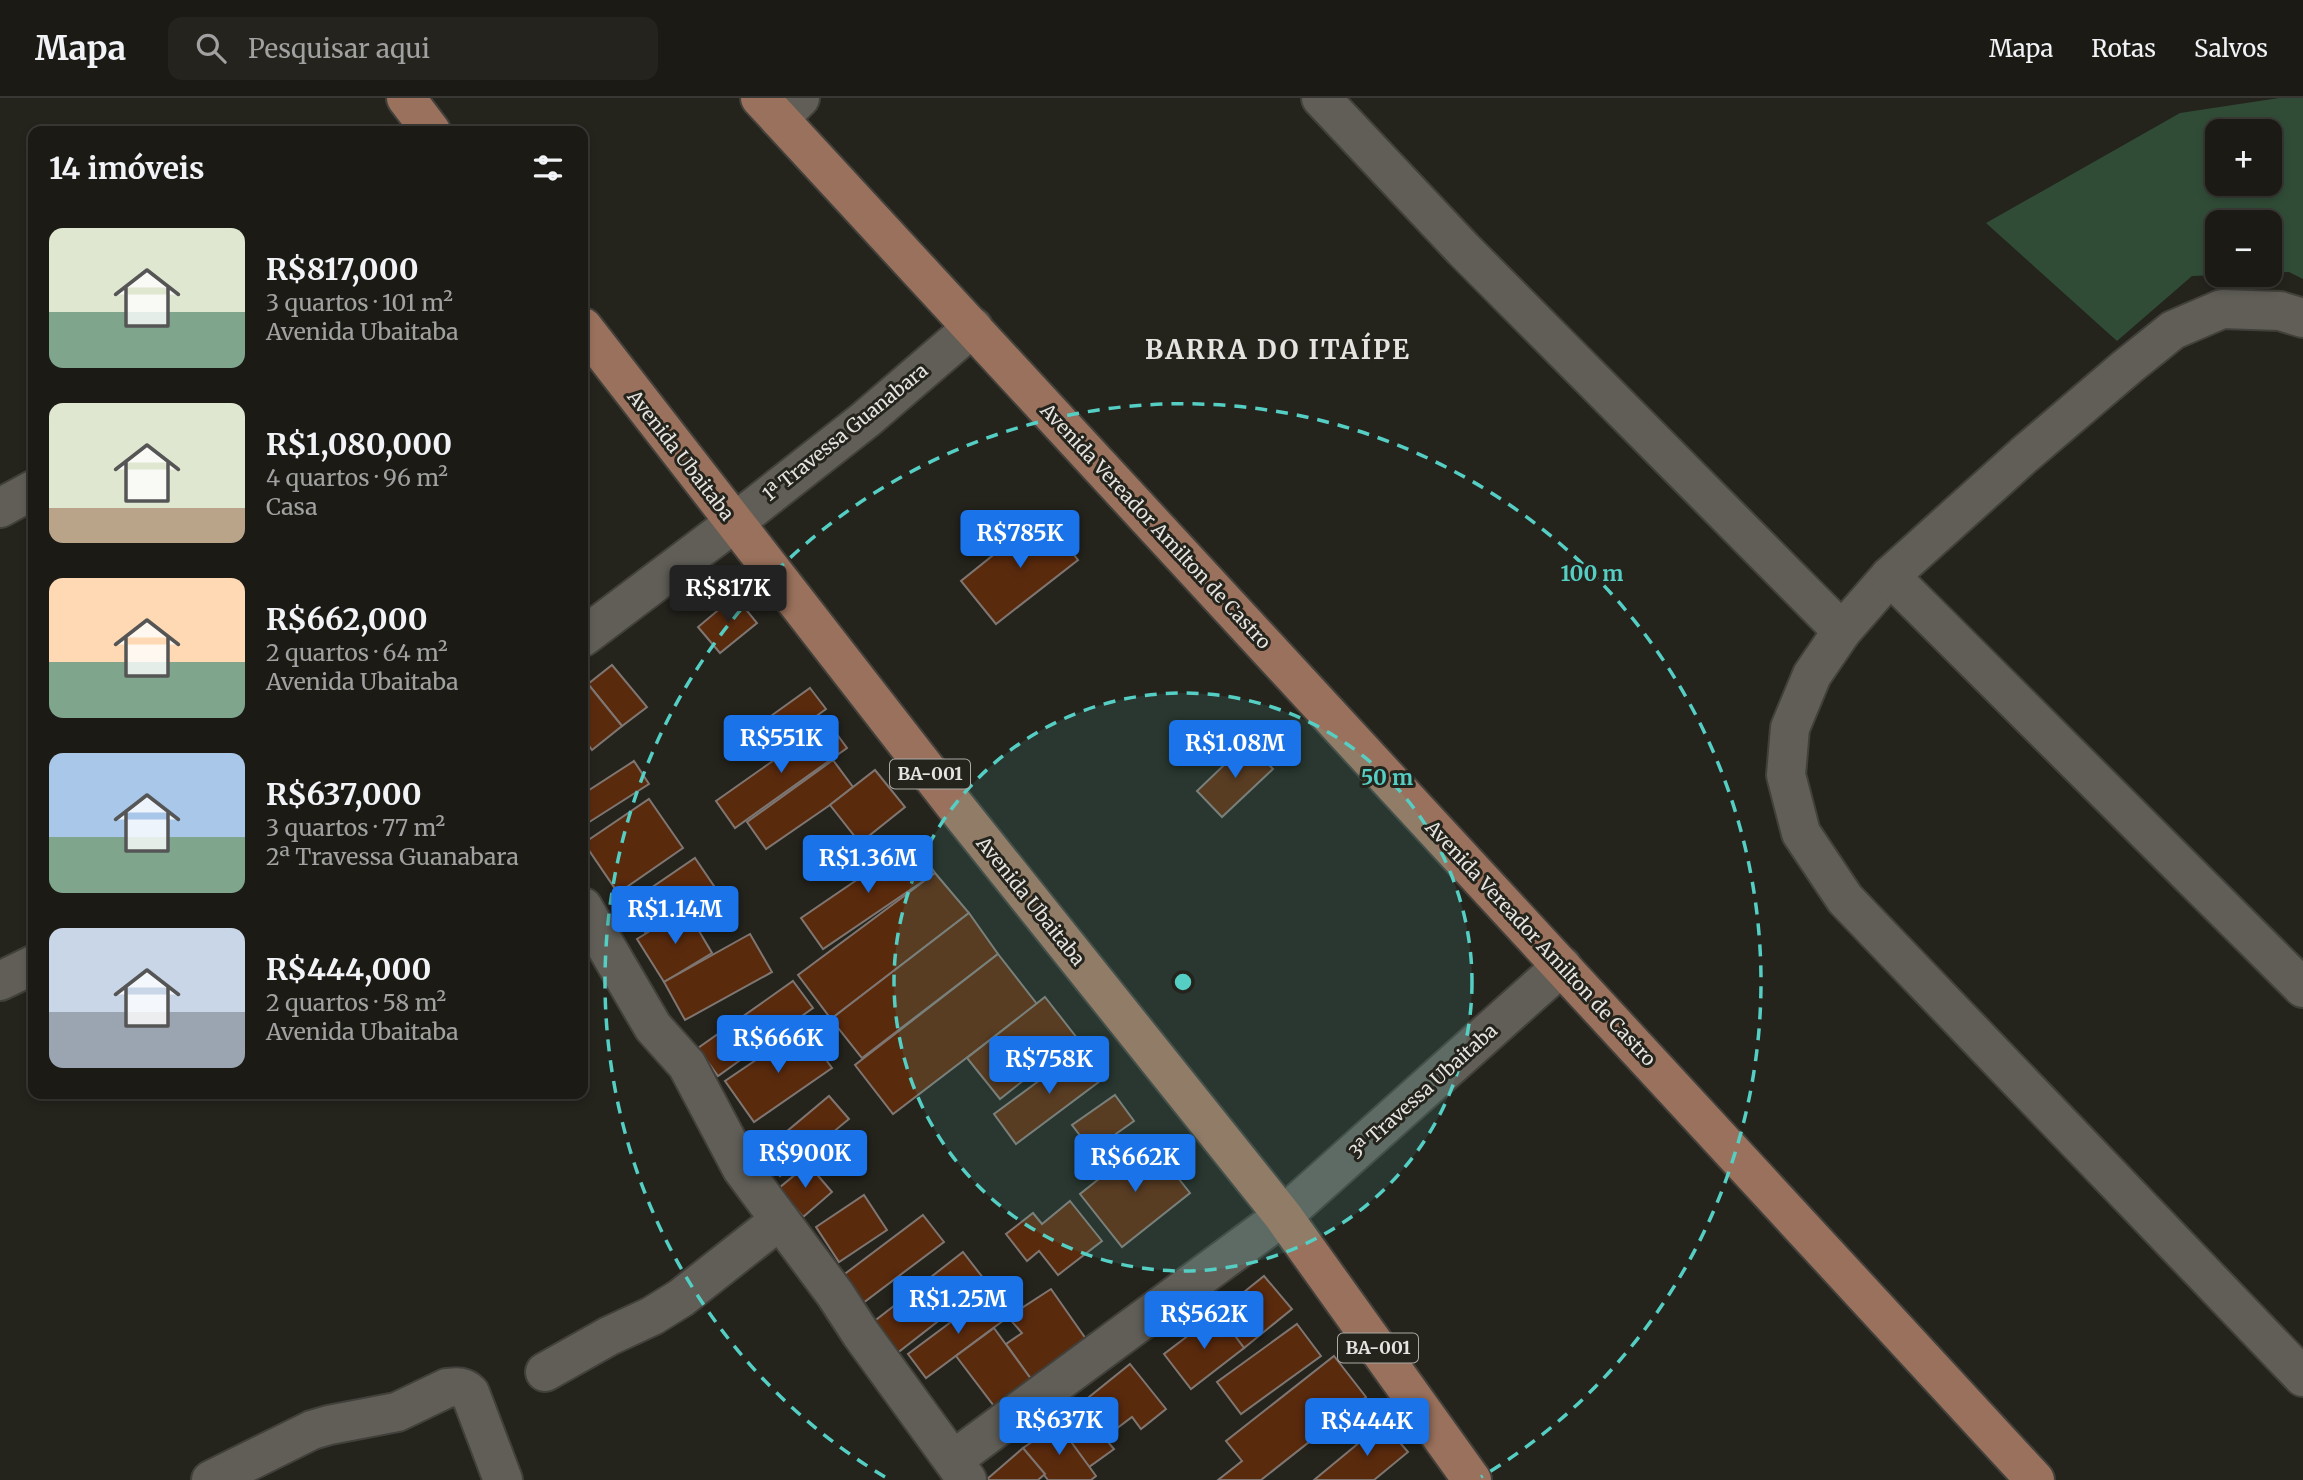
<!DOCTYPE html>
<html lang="pt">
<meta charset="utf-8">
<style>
:root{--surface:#1b1a15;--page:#24231e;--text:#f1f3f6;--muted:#a0a1a0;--line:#393834;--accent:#1a73e8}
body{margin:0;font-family:Merriweather,serif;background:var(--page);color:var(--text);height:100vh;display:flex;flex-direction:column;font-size:26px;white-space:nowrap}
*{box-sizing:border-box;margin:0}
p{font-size:23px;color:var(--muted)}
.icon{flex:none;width:38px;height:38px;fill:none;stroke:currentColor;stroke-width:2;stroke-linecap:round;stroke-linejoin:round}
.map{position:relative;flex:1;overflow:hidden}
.drawer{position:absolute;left:28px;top:28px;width:560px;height:973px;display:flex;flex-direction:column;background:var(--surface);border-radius:14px;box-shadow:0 4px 10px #0003,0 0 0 2px var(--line)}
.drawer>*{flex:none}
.controls{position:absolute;left:2205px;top:21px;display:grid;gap:14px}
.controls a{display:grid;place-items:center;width:77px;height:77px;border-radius:14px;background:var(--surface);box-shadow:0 4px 10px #0003,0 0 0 2px var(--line);font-size:35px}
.price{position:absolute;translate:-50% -60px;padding:0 16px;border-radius:7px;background:var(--accent);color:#fff;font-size:23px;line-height:46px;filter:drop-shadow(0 2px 4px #0008)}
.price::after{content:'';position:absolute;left:50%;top:42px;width:21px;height:16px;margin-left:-10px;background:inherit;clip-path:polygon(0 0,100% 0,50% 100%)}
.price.on{background:#222;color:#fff}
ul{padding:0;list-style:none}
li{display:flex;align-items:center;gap:21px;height:175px;padding:0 21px}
li span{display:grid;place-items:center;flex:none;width:196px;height:140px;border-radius:14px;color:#555}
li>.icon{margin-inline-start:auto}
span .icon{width:84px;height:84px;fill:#fffc;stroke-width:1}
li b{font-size:30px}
h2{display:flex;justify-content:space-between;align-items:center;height:84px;padding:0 21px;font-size:30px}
header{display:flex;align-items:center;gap:42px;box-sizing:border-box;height:98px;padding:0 35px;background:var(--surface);border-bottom:2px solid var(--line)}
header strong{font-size:33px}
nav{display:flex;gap:38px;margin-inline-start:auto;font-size:24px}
.search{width:490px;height:63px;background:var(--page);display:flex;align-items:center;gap:18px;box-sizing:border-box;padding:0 24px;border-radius:14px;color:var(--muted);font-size:26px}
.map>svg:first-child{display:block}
.green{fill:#304c37;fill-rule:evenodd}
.building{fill:#5a2a0d;stroke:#7f7672;stroke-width:2}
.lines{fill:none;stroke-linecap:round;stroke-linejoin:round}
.minor-casing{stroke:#42403b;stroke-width:42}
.major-casing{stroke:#42403b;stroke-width:42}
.minor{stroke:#605e57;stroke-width:38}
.major{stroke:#9a715c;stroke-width:38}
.ring{fill:none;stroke:#55cec4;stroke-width:3.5;stroke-dasharray:12 9}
.labels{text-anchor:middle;stroke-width:6;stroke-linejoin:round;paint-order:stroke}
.shield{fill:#24231c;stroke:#acaaa5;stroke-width:2}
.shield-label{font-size:18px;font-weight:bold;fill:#e6e4e0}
.street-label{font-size:19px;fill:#e6e4e0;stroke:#24231c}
.district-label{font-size:26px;font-weight:bold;letter-spacing:2px;fill:#e6e4e0;stroke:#24231c}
.centre{fill:#55cec4;stroke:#24231c;stroke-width:3.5}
.ring-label{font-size:21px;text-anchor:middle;font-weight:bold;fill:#55cec4;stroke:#24231c;stroke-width:6;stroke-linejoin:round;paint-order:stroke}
</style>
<header>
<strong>Mapa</strong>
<div class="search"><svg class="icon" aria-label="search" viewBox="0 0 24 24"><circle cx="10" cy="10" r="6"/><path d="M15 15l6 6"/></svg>Pesquisar aqui</div>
<nav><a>Mapa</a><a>Rotas</a><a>Salvos</a></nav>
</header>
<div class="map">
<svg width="2303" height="1382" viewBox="0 0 2303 1382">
<rect width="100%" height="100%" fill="#24231c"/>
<path class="green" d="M 2279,0 L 2303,0 L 2303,181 L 2289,174 L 2270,175 L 2270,124 L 2217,124 L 2217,177 L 2192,178 L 2117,243 L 1986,125 L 2180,15 ZM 2217,33 L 2270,33 L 2270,86 L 2217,86 Z"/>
<g class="building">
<polygon points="1043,417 1078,462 996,526 961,483"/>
<polygon points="735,498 757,525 720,555 698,529"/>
<polygon points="612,567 647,609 622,628 588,586"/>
<polygon points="588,586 622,628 592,652 583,639 583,591"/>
<polygon points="810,590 826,611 759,660 743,638"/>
<polygon points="828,624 847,650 735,730 716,703"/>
<polygon points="1248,644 1273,671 1222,719 1197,693"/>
<polygon points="833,662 853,689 830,707 766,751 747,724"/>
<polygon points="634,663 649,686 583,728 583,696"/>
<polygon points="875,672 905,709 860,745 830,707"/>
<polygon points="649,701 683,750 618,795 584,745"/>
<polygon points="914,743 935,775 823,851 801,820"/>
<polygon points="695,760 716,791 647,837 626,807"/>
<polygon points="935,775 969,815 831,921 798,877"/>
<polygon points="686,811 712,855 664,884 637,841"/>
<polygon points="969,815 998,856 862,960 831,921"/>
<polygon points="750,836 772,874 685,922 664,884"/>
<polygon points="998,856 1037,906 893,1016 855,967"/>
<polygon points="793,883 813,910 718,978 698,950"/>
<polygon points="1045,899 1077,940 1000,1001 967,960"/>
<polygon points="803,930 832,970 754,1024 725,983"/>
<polygon points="1082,951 1104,980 1016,1046 994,1016"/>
<polygon points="1115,997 1134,1023 1092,1053 1072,1027"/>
<polygon points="829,998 849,1021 780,1078 761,1055"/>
<polygon points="1148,1042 1190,1095 1122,1149 1080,1096"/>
<polygon points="808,1066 832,1094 803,1119 779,1090"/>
<polygon points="864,1097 887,1132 839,1164 816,1129"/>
<polygon points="1070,1103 1102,1143 1058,1177 1039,1153 1027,1163 1006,1136 1033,1115 1042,1126"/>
<polygon points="923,1117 944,1144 859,1208 838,1181"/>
<polygon points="963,1154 987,1185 896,1256 872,1225"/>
<polygon points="1264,1178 1292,1211 1244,1250 1218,1215"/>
<polygon points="1051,1191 1086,1241 1031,1281 1006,1246 1022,1235 1008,1219"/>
<polygon points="990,1195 1008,1219 926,1280 908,1256"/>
<polygon points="1218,1215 1244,1250 1191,1291 1164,1256"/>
<polygon points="1297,1226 1321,1258 1241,1316 1217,1284"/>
<polygon points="994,1230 1031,1281 994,1308 956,1258"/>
<polygon points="1334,1258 1366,1299 1261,1382 1218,1382 1242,1363 1226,1343"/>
<polygon points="1130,1266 1166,1311 1141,1331 1132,1319 1104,1340 1078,1308"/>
<polygon points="1078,1308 1114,1351 1089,1369 1058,1326"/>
<polygon points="1383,1325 1408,1354 1374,1382 1314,1382"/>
<polygon points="1058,1326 1096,1378 1091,1382 1048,1382 1023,1350"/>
<polygon points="1023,1350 1045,1376 1038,1382 986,1382"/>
</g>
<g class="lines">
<defs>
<g id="minor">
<polyline points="1321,0 1463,151 1842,533"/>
<polyline points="779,21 800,0"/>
<polyline points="2303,220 2280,213 2222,211 2173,232 2127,269 2024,357 1890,478 1842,533 1812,577 1790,630 1786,677 1801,735 1845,801 2303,1279"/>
<polyline points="0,410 33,392"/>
<polyline points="1890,478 2303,890"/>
<polyline points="583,539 734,425 865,322 973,229"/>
<polyline points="583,809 653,929 687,967 742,1071 835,1196 861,1236 967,1382"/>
<polyline points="0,883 33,867"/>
<polyline points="545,1274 609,1238 652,1218 681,1200 780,1122"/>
<polyline points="953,1362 1283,1118 1562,868"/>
<path d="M 211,1382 L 312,1332 L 329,1327 L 397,1314 L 447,1290 C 457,1289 463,1288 470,1295 L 503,1382"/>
</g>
<g id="major">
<polyline points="406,0 431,33"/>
<polyline points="760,0 2035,1382"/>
<polyline points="583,229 952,704 1283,1118 1472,1382"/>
</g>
</defs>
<use href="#minor" class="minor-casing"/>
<use href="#major" class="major-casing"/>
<use href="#minor" class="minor"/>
<use href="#major" class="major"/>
</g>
<circle cx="1183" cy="884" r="289" fill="#55cec4" fill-opacity=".12"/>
<g class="ring">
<circle cx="1183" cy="884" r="289"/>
<path d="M885 1379A578 578 0 1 1 1481 1379"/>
</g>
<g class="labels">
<g class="shield">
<rect x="890" y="661.5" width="80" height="29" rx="5"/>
<rect x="1338" y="1235.5" width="80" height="29" rx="5"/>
</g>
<g class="shield-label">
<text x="930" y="682">BA-001</text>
<text x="1378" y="1256">BA-001</text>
</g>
<g class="street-label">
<text transform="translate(845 334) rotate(-39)" y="7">1ª Travessa Guanabara</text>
<text transform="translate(681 357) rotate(52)" y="7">Avenida Ubaitaba</text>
<text transform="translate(1156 428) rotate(47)" y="7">Avenida Vereador Amilton de Castro</text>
<text transform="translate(1031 803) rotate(51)" y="7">Avenida Ubaitaba</text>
<text transform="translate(1541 845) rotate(47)" y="7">Avenida Vereador Amilton de Castro</text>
<text transform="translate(1423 993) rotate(-42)" y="7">3ª Travessa Ubaitaba</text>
</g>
<g class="district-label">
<text x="1278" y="261">BARRA DO ITAÍPE</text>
</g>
</g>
<circle cx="1183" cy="884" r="10" class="centre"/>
<g class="ring-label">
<text x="1592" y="483">100 m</text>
<text x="1387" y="687">50 m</text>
</g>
</svg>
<div class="controls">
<a>+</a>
<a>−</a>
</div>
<b class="price" style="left:1020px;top:472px">R$785K</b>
<b class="price on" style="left:728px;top:527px">R$817K</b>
<b class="price" style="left:781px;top:677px">R$551K</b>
<b class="price" style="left:1235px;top:682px">R$1.08M</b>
<b class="price" style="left:868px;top:797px">R$1.36M</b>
<b class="price" style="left:675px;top:848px">R$1.14M</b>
<b class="price" style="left:778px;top:977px">R$666K</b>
<b class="price" style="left:1049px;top:998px">R$758K</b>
<b class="price" style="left:805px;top:1092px">R$900K</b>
<b class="price" style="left:1135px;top:1096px">R$662K</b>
<b class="price" style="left:958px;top:1238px">R$1.25M</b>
<b class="price" style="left:1204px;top:1253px">R$562K</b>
<b class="price" style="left:1059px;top:1359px">R$637K</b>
<b class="price" style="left:1367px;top:1360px">R$444K</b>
<section class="drawer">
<h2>14 imóveis<svg class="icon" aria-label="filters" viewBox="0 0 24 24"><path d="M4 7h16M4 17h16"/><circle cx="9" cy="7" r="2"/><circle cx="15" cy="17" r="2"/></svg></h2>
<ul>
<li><span style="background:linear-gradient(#dfe7d0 60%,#7fa58c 0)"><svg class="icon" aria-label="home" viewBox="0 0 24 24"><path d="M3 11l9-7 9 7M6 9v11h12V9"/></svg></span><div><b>R$817,000</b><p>3 quartos · 101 m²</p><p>Avenida Ubaitaba</p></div></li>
<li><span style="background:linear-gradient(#dfe7d0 75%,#b9a48a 0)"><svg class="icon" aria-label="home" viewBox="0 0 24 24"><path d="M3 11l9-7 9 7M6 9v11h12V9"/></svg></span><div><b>R$1,080,000</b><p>4 quartos · 96 m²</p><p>Casa</p></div></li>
<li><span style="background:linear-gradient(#ffd9b3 60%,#7fa58c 0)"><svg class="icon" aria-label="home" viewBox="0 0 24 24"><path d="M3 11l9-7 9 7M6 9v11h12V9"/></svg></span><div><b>R$662,000</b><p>2 quartos · 64 m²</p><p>Avenida Ubaitaba</p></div></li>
<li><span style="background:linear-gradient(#a9c7e8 60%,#7fa58c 0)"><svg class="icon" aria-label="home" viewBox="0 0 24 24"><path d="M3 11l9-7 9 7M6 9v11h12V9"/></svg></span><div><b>R$637,000</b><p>3 quartos · 77 m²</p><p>2ª Travessa Guanabara</p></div></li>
<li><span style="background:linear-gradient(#c9d6e8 60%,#9aa5b1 0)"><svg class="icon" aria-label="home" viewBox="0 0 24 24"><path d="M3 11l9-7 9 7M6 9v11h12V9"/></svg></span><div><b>R$444,000</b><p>2 quartos · 58 m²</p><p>Avenida Ubaitaba</p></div></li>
</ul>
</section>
</div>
